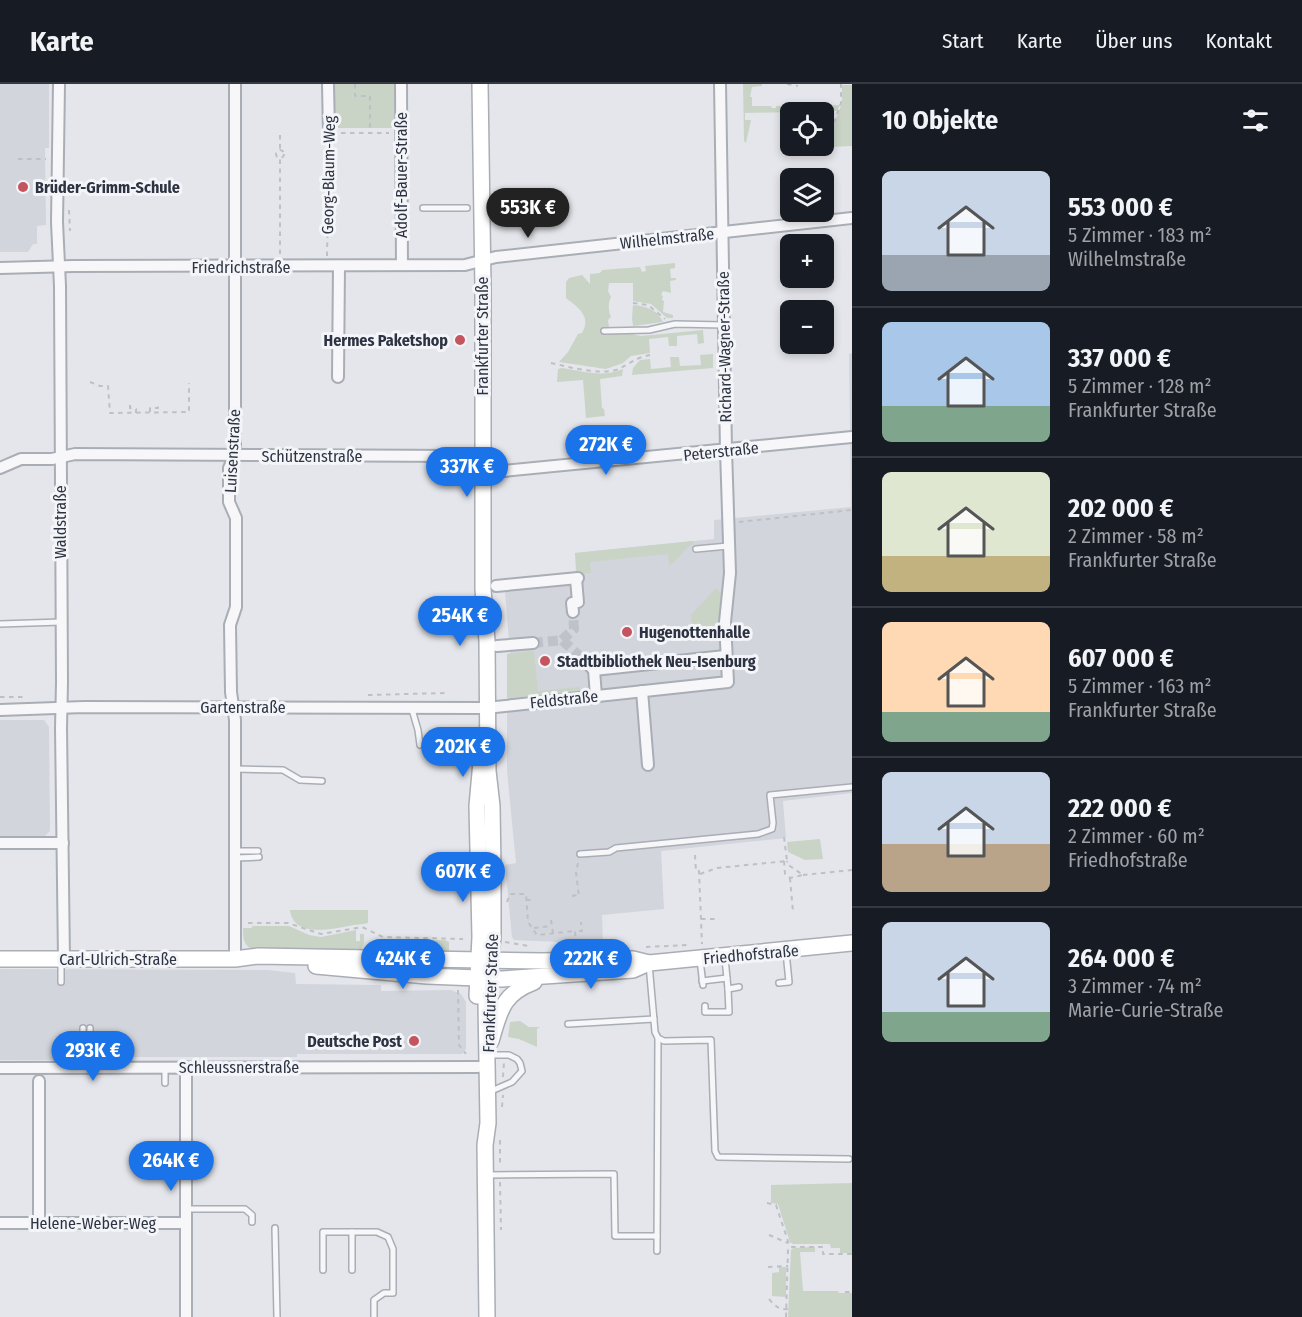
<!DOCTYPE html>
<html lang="de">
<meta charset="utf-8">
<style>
:root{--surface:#171b24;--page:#20242c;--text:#f1f3f6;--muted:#9ea1a6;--line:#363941;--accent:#1a73e8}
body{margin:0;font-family:"Fira Sans Condensed",sans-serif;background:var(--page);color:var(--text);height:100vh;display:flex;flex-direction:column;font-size:22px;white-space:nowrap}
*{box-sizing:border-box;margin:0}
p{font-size:20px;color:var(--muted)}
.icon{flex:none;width:33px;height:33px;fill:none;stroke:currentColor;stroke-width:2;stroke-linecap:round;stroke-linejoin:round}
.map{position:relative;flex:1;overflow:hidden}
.sheet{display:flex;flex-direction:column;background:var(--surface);width:450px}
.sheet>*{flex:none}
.fabs{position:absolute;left:780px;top:18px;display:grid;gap:12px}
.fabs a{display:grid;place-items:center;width:54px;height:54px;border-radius:9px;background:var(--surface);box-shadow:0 3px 9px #0003;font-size:30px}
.price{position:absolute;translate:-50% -51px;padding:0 14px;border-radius:21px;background:var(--accent);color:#fff;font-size:20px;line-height:39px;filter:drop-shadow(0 2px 3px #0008)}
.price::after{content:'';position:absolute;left:50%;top:36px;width:18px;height:14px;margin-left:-9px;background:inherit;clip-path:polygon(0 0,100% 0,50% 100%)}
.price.on{background:#222;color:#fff}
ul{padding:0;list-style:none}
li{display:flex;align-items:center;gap:18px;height:150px;padding:0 30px}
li+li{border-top:2px solid var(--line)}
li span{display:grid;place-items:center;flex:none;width:168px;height:120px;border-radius:9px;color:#555}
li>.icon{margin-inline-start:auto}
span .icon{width:72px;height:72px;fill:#fffc;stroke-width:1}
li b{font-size:26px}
h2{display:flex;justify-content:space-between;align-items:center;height:72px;padding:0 30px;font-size:26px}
header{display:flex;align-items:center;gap:36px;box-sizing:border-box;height:84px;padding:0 30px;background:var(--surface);border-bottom:2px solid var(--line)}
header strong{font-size:28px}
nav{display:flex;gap:33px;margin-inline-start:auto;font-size:21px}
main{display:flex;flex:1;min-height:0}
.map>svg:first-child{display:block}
.built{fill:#d2d5dc}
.green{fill:#c9d4c6}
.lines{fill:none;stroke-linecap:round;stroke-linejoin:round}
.street-tunnel{stroke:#bfc2c9;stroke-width:10;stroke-dasharray:10 5;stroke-linecap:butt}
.lane-casing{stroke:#a9adb5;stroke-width:8}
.street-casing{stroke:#a9adb5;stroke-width:14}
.secondary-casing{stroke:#a9adb5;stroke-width:18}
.path{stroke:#bec0c6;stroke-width:2;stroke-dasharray:4.5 4.5;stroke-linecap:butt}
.lane{stroke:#f7f7f9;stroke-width:5}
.street{stroke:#f7f7f9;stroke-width:10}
.secondary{stroke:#fff;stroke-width:15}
.poi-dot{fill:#c4545e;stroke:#f4f5f8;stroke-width:2}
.labels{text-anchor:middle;stroke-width:6;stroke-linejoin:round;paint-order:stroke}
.street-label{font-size:16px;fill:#2d3342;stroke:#f4f5f8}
.poi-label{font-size:16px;font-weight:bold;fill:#2d3342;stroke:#f4f5f8;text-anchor:start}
</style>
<header>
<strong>Karte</strong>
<nav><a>Start</a><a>Karte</a><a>Über uns</a><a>Kontakt</a></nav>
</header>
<main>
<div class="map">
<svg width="852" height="1233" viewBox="0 0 852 1233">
<rect width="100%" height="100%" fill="#e4e6eb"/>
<g class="built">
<polygon points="0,0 49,0 49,64 45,64 46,141 37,142 37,160 33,160 28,168 0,168"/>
<polygon points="852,269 852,709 783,717 786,754 661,767 664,825 602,831 603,860 514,856 512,853 505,781 516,779 507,687 507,570 510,569 505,508 499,508 499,496 576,490 575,469 714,455 714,436 851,423 849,270"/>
<polygon points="0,636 44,636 49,643 50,747 45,752 0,752"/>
<polygon points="0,885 268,886 295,889 296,900 381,901 381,907 451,906 461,910 466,918 466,965 462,970 297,970 297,973 80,973 73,976 0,976"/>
</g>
<g class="green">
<polygon points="332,0 394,0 394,44 335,44"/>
<polygon points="743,0 762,0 762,2 752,3 750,13 752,13 752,22 771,22 772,24 776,24 776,22 814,21 814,23 818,23 819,21 840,21 837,27 745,29 745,36 751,36 746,59 744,57"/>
<polygon points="842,1 852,1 852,62 829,63 829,60 827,60 842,19"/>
<path d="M 675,179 L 675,184 L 670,185 L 671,194 L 676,194 L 676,196 L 670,197 L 671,209 L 663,207 L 661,211 L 663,212 L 662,216 L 664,217 L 663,228 L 673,231 L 673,234 L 667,234 L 651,220 L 633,217 L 633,199 L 609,199 L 608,207 L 611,213 C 608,219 608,226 611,233 L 608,236 L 609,243 L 603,244 L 603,250 L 632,250 L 641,252 L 703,246 L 704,259 L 698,260 L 697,250 L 677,252 L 677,262 L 669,262 L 668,253 L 649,255 L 650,269 L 631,272 L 623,279 L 606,285 L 559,278 L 568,268 L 578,250 L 582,249 C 592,233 578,223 566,214 L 566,198 L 569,194 L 582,191 L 590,200 L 590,190 L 600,189 L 602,186 L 640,183 L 642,188 L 646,187 L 645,182 Z"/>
<path d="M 633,221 C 647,222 657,226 663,238 L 633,242 L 632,234 Z"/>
<polygon points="713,270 713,284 632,291 633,284 640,276 650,275 651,285 671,283 670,273 679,273 680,282 701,281 700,271"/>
<path d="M 562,284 C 583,287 602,294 623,285 L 622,292 L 600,295 L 602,324 L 604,325 L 605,332 L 586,334 L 583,296 L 557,298 L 558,285 Z"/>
<path d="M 693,457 L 693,460 C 683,464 680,476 669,481 L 668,470 L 590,478 L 591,489 L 577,490 L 575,469 Z"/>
<polygon points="716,504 722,510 720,547 693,550 691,531"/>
<polygon points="534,567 538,607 579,603 580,607 507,614 507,570"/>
<polygon points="820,755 823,775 805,776 788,768 787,758"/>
<path d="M 290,826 L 368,826 L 368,839 C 362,841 355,840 349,842 C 331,845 293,854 290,826 Z"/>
<path d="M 252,842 L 289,842 L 309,851 L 321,853 L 356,846 L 356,857 L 360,857 L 360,850 L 364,850 L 364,859 L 360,867 L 254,866 C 243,862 243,854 243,844 L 252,844 Z"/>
<polygon points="445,856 449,858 449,868 384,867 378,864 376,860 381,857"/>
<polygon points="520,937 529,943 540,943 537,945 537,963 519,955 508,953 510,938"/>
<polygon points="852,1099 852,1169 840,1169 840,1164 831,1164 830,1160 793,1160 790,1158 778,1120 771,1119 771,1101"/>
<polygon points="815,1163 815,1168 800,1168 803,1207 838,1207 839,1209 852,1209 852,1233 788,1233 791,1166 793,1164"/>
<polygon points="779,1183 786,1183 786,1213 772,1212 772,1189 779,1188"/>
</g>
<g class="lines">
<g class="street-tunnel">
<polyline points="562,556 574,545 573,528"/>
<polyline points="533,559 562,556 585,577"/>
</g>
<defs>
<g id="lane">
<polyline points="423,124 467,124"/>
<polyline points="604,247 649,246 675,240 724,241"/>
<polyline points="696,465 728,462"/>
<polyline points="0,540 61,538"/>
<polyline points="411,622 418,646 420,661"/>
<polyline points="235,685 283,686 300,696 322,697"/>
<polyline points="236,767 258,767"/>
<polyline points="580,770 609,768 616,764 758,750 772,745 773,739 770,711 852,703"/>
<polyline points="236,774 259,773"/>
<polyline points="725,874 728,905 739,903"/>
<polyline points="700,876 703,901"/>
<polyline points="649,880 655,948 658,954 664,957 711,956 715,1067 718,1073 849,1075"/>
<polyline points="702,897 727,894"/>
<polyline points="61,898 61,877"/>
<polyline points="779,899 789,898 786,868"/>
<polyline points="705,922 705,928 729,928 728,905"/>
<polyline points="568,940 654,935"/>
<polyline points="83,944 83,983"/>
<polyline points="90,944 90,983"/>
<polyline points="488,971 509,971 517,975 520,979 522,987 512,998 489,1008"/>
<polyline points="165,983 165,999"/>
<polyline points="487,1091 614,1090 615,1152 657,1152"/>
<polyline points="186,1125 245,1125 252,1131 252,1138"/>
<polyline points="275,1144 277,1233"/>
<polyline points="352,1148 352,1186"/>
<polyline points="657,1167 658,954"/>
<polyline points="323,1186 323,1148 377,1148 388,1153 393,1165 393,1209 384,1209 374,1216 374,1233"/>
</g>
<g id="street">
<polyline points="59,0 57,138 60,202 62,599 61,644 64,875"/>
<polyline points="235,0 235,371 229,384 229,418 236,434 236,523 230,541 231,608 235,636 235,875"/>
<polyline points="328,0 329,49"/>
<polyline points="401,0 402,181"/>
<polyline points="0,184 73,182 465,181 496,173 852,134"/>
<polyline points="338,293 339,182"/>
<polyline points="0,384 21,375 52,375 75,370 462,372 483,370"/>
<polyline points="483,389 852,353"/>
<polyline points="496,502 578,494"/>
<polyline points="573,528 572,519 578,518 576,495"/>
<polyline points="497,562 533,559"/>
<polyline points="585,577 594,586 596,612"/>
<polyline points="594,586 725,572"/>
<polyline points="642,607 648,681"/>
<polyline points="0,626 84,623 486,624 728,598 725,538 730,489 726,366 720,0"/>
<polyline points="0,759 63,759"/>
<polyline points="0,984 478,983"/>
<polyline points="39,997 39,1138"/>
<polyline points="0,1139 186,1139"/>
<polyline points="186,1233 186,983"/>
</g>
<g id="secondary">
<polyline points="480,0 483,204 483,505 487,557 488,687 492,722 493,785 493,853 486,918 488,1039 485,1061 487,1233"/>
<polyline points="0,875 235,875 258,872 542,877 633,875 649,879 852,859"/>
<polyline points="316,882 427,892 502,895 633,886 649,879"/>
<polyline points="477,912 480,853 477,722 481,678"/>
<path d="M 491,957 C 500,927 502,910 534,898"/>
</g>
</defs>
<use href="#lane" class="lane-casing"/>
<use href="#street" class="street-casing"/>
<use href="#secondary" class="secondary-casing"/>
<g class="path">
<polyline points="355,0 355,12 370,12 370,48"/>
<polyline points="787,0 798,2"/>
<polyline points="341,49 389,49"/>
<polyline points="280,51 280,66"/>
<polyline points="825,64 841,19 841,0"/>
<circle cx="280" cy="70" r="4"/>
<polyline points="18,75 46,75"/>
<polyline points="69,126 70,147"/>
<polyline points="280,170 280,73"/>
<polyline points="327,172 329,60"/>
<polyline points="633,219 648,221 665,235"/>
<path d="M 551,279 C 568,283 599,291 616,286 C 629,281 634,274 650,271"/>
<polyline points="90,298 100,302 108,302 110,329 189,328 189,299"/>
<polyline points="130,321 130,324 136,325 136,329"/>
<polyline points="150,328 150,324 158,324 157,320"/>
<polyline points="739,438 852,426"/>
<polyline points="368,611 446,609"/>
<polyline points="0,613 24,613"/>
<polyline points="695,771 696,787 699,787 702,860"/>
<polyline points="784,777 785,790 790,794 803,791 787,780 787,777"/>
<polyline points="578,779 576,788 579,813"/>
<polyline points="700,790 717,784 787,777 784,753"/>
<polyline points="803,791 852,786"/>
<polyline points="790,794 793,828"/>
<polyline points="572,812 579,811"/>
<polyline points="526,816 532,816"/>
<polyline points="507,818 510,810 526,810 528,838 537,851 575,847"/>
<polyline points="701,835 719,835"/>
<polyline points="551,836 553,849"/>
<polyline points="248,839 288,839 321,850 362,843 383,853 463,855"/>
<polyline points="534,844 552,842"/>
<polyline points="505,858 529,862"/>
<polyline points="576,861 575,847 582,847 581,838"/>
<polyline points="646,863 688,861"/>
<polyline points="458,906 459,961 466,970"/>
<polyline points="503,993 504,978"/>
<polyline points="502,1023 503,1011"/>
<polyline points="500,1056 500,1083"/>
<polyline points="500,1098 501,1146"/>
<polyline points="767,1119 776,1121 790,1163"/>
<polyline points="769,1151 788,1159"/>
<polyline points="768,1183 788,1182"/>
<polyline points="845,1208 852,1208"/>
<path d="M 769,1215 C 775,1222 779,1226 788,1225"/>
<polyline points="786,1233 788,1165 790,1163 823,1163 823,1170 852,1170"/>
</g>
<use href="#lane" class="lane"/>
<use href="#street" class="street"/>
<use href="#secondary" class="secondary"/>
</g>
<g class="poi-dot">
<circle cx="23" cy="103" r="6"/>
<circle cx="460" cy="256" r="6"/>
<circle cx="627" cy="548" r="6"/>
<circle cx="545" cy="577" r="6"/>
<circle cx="414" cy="957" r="6"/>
</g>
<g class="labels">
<g class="street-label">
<text transform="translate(328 91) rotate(-89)" y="6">Georg-Blaum-Weg</text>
<text transform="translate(401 91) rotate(-90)" y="6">Adolf-Bauer-Straße</text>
<text transform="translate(667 154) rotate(-6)" y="6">Wilhelmstraße</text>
<text x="241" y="189">Friedrichstraße</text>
<text transform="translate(482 252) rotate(-90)" y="6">Frankfurter Straße</text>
<text transform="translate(724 263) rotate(-91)" y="6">Richard-Wagner-Straße</text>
<text transform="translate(232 367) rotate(-87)" y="6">Luisenstraße</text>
<text transform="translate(721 367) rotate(-6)" y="6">Peterstraße</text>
<text x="312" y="378">Schützenstraße</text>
<text transform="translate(60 438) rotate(-90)" y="6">Waldstraße</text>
<text transform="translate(564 615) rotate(-6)" y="6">Feldstraße</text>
<text x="243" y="629">Gartenstraße</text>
<text transform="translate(751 870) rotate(-5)" y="6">Friedhofstraße</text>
<text x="118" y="881">Carl-Ulrich-Straße</text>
<text transform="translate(490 909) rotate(-88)" y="6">Frankfurter Straße</text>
<text x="239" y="989">Schleussnerstraße</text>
<text x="93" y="1145">Helene-Weber-Weg</text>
</g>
<g class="poi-label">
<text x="35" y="109">Brüder-Grimm-Schule</text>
<text x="448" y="262" text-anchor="end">Hermes Paketshop</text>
<text x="639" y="554">Hugenottenhalle</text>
<text x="557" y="583">Stadtbibliothek Neu-Isenburg</text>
<text x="402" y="963" text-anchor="end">Deutsche Post</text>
</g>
</g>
</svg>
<div class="fabs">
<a><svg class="icon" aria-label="locate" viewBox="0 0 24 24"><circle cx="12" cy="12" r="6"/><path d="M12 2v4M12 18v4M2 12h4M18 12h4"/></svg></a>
<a><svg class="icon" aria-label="layers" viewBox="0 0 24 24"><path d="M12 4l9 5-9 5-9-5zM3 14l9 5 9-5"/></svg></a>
<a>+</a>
<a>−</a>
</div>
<b class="price on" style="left:528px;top:155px">553K €</b>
<b class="price" style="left:606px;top:392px">272K €</b>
<b class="price" style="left:467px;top:414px">337K €</b>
<b class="price" style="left:460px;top:563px">254K €</b>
<b class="price" style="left:463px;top:694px">202K €</b>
<b class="price" style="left:463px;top:819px">607K €</b>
<b class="price" style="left:403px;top:906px">424K €</b>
<b class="price" style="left:591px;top:906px">222K €</b>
<b class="price" style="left:93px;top:998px">293K €</b>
<b class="price" style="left:171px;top:1108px">264K €</b>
</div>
<section class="sheet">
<h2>10 Objekte<svg class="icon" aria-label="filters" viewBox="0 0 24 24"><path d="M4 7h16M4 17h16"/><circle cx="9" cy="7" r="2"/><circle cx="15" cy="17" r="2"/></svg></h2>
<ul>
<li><span style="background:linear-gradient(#c9d6e8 70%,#9aa5b1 0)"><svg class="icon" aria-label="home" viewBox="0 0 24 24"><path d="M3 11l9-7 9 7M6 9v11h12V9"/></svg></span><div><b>553 000 €</b><p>5 Zimmer · 183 m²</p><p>Wilhelmstraße</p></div></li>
<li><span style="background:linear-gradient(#a9c7e8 70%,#7fa58c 0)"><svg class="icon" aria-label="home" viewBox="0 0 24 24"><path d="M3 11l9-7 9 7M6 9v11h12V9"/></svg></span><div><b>337 000 €</b><p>5 Zimmer · 128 m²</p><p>Frankfurter Straße</p></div></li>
<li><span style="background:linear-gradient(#dfe7d0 70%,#c2b280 0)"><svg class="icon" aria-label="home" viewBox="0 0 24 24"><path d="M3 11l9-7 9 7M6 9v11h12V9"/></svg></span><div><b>202 000 €</b><p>2 Zimmer · 58 m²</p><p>Frankfurter Straße</p></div></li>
<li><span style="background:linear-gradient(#ffd9b3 75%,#7fa58c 0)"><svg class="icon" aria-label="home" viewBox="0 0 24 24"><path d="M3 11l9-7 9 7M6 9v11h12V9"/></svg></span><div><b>607 000 €</b><p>5 Zimmer · 163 m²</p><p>Frankfurter Straße</p></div></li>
<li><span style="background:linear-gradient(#c9d6e8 60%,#b9a48a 0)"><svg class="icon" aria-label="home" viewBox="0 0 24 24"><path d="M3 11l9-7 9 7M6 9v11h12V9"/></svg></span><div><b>222 000 €</b><p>2 Zimmer · 60 m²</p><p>Friedhofstraße</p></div></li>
<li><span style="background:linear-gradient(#c9d6e8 75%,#7fa58c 0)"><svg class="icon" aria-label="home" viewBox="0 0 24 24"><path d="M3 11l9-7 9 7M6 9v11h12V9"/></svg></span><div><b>264 000 €</b><p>3 Zimmer · 74 m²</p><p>Marie-Curie-Straße</p></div></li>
</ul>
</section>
</main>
